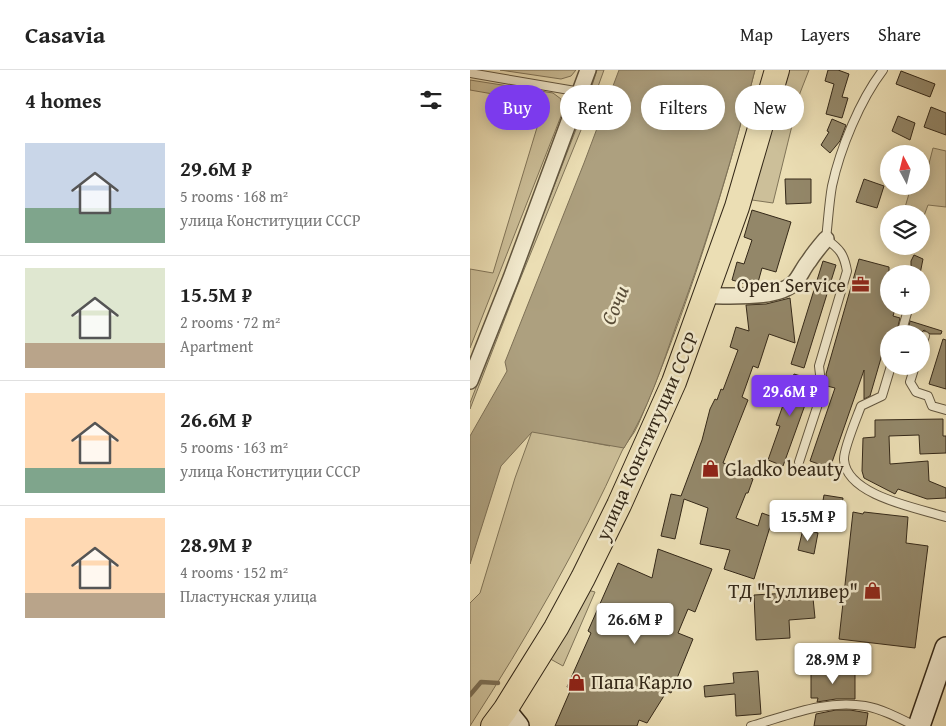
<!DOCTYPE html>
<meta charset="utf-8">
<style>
:root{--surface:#fff;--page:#f2f2f2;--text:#222;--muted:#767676;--line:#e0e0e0;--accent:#7c3aed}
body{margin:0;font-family:"Gentium Book Plus",serif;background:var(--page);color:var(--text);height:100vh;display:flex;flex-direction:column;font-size:19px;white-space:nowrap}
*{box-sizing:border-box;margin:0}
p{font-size:16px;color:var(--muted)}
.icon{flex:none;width:28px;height:28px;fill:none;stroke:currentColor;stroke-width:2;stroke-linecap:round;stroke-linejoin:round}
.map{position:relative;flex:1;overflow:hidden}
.drawer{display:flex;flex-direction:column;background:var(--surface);width:470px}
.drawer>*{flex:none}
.hud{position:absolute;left:15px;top:15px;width:385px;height:45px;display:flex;gap:10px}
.needle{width:32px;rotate:353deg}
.tools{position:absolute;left:410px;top:75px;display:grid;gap:10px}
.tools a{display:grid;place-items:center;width:50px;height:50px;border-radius:50%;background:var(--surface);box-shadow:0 2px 12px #0003;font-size:25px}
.price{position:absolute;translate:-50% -42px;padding:0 11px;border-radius:5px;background:#fff;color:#222;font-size:16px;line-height:32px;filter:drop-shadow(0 1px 2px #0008)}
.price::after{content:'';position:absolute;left:50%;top:30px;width:15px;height:11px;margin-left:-8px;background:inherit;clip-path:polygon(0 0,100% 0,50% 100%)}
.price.current{background:var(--accent);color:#fff}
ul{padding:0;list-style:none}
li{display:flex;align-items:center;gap:15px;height:125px;padding:0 25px}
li+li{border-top:1px solid var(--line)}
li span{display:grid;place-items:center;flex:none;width:140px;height:100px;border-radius:0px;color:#555}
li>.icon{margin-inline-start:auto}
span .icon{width:60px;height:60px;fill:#fffc;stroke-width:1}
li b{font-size:21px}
h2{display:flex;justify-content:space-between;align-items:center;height:60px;padding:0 25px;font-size:21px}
.pill{padding:0 18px;border-radius:22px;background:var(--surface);box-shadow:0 2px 12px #0003;font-size:18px;line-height:45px}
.pill.current{background:var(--accent);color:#fff}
header{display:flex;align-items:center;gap:30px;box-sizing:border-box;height:70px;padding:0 25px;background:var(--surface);border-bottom:1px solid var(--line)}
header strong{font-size:24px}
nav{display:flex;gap:28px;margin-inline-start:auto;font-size:18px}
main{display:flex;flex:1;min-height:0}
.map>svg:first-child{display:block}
.green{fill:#ccbf99;stroke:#807458}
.water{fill:#ada07f;stroke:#7d7056}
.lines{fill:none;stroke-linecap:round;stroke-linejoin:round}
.stream{stroke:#7d7056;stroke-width:4.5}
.building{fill:#938769;stroke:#342818}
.lane-casing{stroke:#62563f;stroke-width:10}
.street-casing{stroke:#62563f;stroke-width:18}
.secondary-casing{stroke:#342818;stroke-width:24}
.primary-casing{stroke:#342818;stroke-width:26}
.lane{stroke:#f2eace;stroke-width:8}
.street{stroke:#f2eace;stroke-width:15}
.secondary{stroke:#f2eace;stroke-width:21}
.primary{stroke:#ebdeb4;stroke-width:24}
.labels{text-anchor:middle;stroke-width:5;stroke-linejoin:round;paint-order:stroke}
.poi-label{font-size:20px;fill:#342818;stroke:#f2eace;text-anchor:end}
.street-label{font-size:20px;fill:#342818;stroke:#f2eace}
.water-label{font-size:21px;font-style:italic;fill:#584c37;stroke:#f2eace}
</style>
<header>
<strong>Casavia</strong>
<nav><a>Map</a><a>Layers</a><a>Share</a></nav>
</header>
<main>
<section class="drawer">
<h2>4 homes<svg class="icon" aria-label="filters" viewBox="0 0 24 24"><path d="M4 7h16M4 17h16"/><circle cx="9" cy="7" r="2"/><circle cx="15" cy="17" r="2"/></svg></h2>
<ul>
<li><span style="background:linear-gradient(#c9d6e8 65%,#7fa58c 0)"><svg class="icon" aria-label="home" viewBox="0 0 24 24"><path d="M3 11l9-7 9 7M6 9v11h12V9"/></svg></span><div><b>29.6M ₽</b><p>5 rooms · 168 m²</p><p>улица Конституции СССР</p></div></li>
<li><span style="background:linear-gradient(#dfe7d0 75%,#b9a48a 0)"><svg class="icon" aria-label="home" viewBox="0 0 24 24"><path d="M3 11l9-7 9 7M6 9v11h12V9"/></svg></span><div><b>15.5M ₽</b><p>2 rooms · 72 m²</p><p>Apartment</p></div></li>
<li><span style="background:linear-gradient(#ffd9b3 75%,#7fa58c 0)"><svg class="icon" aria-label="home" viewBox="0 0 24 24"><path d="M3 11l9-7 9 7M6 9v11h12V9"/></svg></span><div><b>26.6M ₽</b><p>5 rooms · 163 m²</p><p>улица Конституции СССР</p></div></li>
<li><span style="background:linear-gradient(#ffd9b3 75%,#b9a48a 0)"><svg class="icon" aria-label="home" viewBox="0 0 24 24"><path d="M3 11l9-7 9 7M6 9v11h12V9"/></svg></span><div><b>28.9M ₽</b><p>4 rooms · 152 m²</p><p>Пластунская улица</p></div></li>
</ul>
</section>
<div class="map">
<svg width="476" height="656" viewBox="0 0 476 656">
<rect width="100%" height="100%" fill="#ebdeb4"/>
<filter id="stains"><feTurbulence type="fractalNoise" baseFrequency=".004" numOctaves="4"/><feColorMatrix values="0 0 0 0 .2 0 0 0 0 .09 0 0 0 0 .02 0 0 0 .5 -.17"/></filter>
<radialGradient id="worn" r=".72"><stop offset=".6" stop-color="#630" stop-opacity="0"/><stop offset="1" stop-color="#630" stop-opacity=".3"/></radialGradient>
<g class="green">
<polygon points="30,0 106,0 101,6 91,9"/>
<polygon points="127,0 134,0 122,33 47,217 0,339 0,333 117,31"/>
<path d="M 285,0 C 254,121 217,241 168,355 C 164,365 156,372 152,381 C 109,477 57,568 0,656 L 0,533 L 10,523 L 45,408 L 62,361 L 140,376 Z"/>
<polygon points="317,0 339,0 330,23 303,133 282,130 289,81"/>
<polygon points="0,10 83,23 91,29 93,41 0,278 0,199 23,203 72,41 69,32 0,20"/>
<polygon points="463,78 476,81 476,137 458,135 451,154 451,144 433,144 441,117 451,116 451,112 455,109"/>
<polygon points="114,519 125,522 93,596 75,586"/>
</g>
<path class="water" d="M 149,0 L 285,0 C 263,86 238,170 207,253 C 192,296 178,340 154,378 L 62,362 L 31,396 L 0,494 L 0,366 L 37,301 L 35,292 L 114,93 Z"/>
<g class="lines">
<polyline class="stream" points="0,625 11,612 28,613"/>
</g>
<g class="building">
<polygon points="358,0 368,0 379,4 372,27 378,28 372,48 356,44 364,14 355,11"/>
<polygon points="431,1 465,14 460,27 426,14"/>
<polygon points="461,37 476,43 476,65 454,57"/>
<polygon points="428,46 445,53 440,70 422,61"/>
<polygon points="362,49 376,55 370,71 360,83 351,75 359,62 357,61"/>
<polygon points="315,109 341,109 341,133 316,134"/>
<polygon points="394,109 414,116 407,138 386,132"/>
<polygon points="282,140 321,152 306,202 292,198 287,216 283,216 262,210 267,192 274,194 282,170 274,167"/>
<polygon points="444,185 453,189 450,204 441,204 441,191"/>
<polygon points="389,189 419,197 419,236 426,236 423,246 430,248 426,264 418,264 400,326 394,329 394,300 360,398 340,391 365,318 357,316 356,304"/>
<polygon points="353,191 366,195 334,298 321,294"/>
<polygon points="320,228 325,273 299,264 288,298 283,296 272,327 278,330 253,393 257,394 255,398 283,409 278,423 276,423 266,448 288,456 292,443 303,447 284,509 254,499 260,480 230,474 238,438 214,429 205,469 191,466 201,424 211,426 232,370 240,339 245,329 247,330 251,319 253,320 268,280 260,277 266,257 279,261 276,235 296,234"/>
<polygon points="440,251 472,261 471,264 460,264 454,260 450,264 437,264"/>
<polygon points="473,269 476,270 476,319 459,314"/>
<polygon points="324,304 344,310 313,396 298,390 310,356 306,355"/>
<polygon points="473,349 473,366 476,366 476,383 450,384 449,365 419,366 420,394 458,391 459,411 476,418 476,428 457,429 428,419 425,424 394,408 392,401 393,368 405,367 405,350"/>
<polygon points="354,425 373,428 370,451 350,448"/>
<polygon points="383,442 393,444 394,442 438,447 436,473 458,476 445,578 369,569"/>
<polygon points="333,459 348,463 344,484 328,480"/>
<polygon points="188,479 242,499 225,542 218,539 208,563 223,569 201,623 197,621 177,653 169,650 167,656 85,656 101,619 97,617 121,563 118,561 148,493 182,508"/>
<polygon points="318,523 318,530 343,528 345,548 319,550 320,568 286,570 284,525"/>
<polygon points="341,599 385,600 385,629 366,629 347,632 348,628 341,628"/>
<polygon points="288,601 291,644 266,646 265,624 235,627 234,616 264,613 263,603"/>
<polygon points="366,640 380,640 398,643 396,656 344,656 346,644"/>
</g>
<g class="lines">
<defs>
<g id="lane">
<polyline points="0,3 111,22"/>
<polyline points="431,264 439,236"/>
<polyline points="451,278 455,266"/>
<path d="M 421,296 L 412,326 L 391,336 C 387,347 373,380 374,390 C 377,426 448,438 476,447"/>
<polyline points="445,296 440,312 446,322 458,326 462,336 476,340"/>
<path d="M 329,392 L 352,322 L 349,296 L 377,201 C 374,184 370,179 356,169 C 358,152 359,133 362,116 C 370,79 390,30 413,0"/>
<path d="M 281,656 C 317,646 356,629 395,636 C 412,639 429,648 445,656"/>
</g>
<g id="street">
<path d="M 236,226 C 259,225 306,230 324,213 C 330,207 333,198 339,191 C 344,183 350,176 356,169"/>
<polyline points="0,311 41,208 118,0"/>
</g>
<g id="secondary">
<polyline points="35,640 48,656"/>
<polyline points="449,656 476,578"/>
</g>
<polyline id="primary" points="23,656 35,640 86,558 113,508 149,435 204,312 267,137 307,0"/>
</defs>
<use href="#lane" class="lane-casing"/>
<use href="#street" class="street-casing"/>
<use href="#secondary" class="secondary-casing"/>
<use href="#primary" class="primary-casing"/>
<use href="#lane" class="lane"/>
<use href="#street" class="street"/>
<use href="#secondary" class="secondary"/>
<use href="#primary" class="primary"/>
</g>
<defs>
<symbol id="office-bare" viewBox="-9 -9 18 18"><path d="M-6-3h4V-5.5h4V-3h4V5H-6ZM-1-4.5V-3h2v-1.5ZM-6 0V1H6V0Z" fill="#8f2418" stroke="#f2eace" stroke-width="2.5" paint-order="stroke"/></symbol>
<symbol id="shop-bare" viewBox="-9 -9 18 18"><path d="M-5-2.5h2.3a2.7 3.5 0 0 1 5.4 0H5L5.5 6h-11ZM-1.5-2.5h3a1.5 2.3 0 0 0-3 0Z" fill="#8f2418" stroke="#f2eace" stroke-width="2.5" paint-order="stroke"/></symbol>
</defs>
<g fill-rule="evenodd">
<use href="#office-bare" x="378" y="202" width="25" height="25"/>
<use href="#shop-bare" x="228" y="386" width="25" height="25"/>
<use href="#shop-bare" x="390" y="508" width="25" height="25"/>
<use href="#shop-bare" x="94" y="600" width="25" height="25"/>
</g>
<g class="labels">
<g class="poi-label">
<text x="376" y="222">Open Service</text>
<text x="255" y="406" text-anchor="start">Gladko beauty</text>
<text x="388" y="528">ТД "Гулливер"</text>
<text x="121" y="619" text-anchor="start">Папа Карло</text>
</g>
<g class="street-label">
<text transform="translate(177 366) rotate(-66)" y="7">улица Конституции СССР</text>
</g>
<g class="water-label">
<text transform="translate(145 235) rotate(-67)" y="7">Сочи</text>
</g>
</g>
<rect width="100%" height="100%" filter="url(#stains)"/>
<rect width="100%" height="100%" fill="url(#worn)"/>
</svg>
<div class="tools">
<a><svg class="needle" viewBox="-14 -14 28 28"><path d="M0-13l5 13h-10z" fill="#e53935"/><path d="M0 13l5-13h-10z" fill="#767676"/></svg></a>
<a><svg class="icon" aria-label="layers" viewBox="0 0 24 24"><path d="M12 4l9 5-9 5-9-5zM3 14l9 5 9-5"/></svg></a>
<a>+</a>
<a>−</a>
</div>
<b class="price current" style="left:320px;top:347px">29.6M ₽</b>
<b class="price" style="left:338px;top:472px">15.5M ₽</b>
<b class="price" style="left:165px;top:575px">26.6M ₽</b>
<b class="price" style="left:363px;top:615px">28.9M ₽</b>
<div class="hud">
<a class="pill current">Buy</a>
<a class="pill">Rent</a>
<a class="pill">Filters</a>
<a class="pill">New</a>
</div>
</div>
</main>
